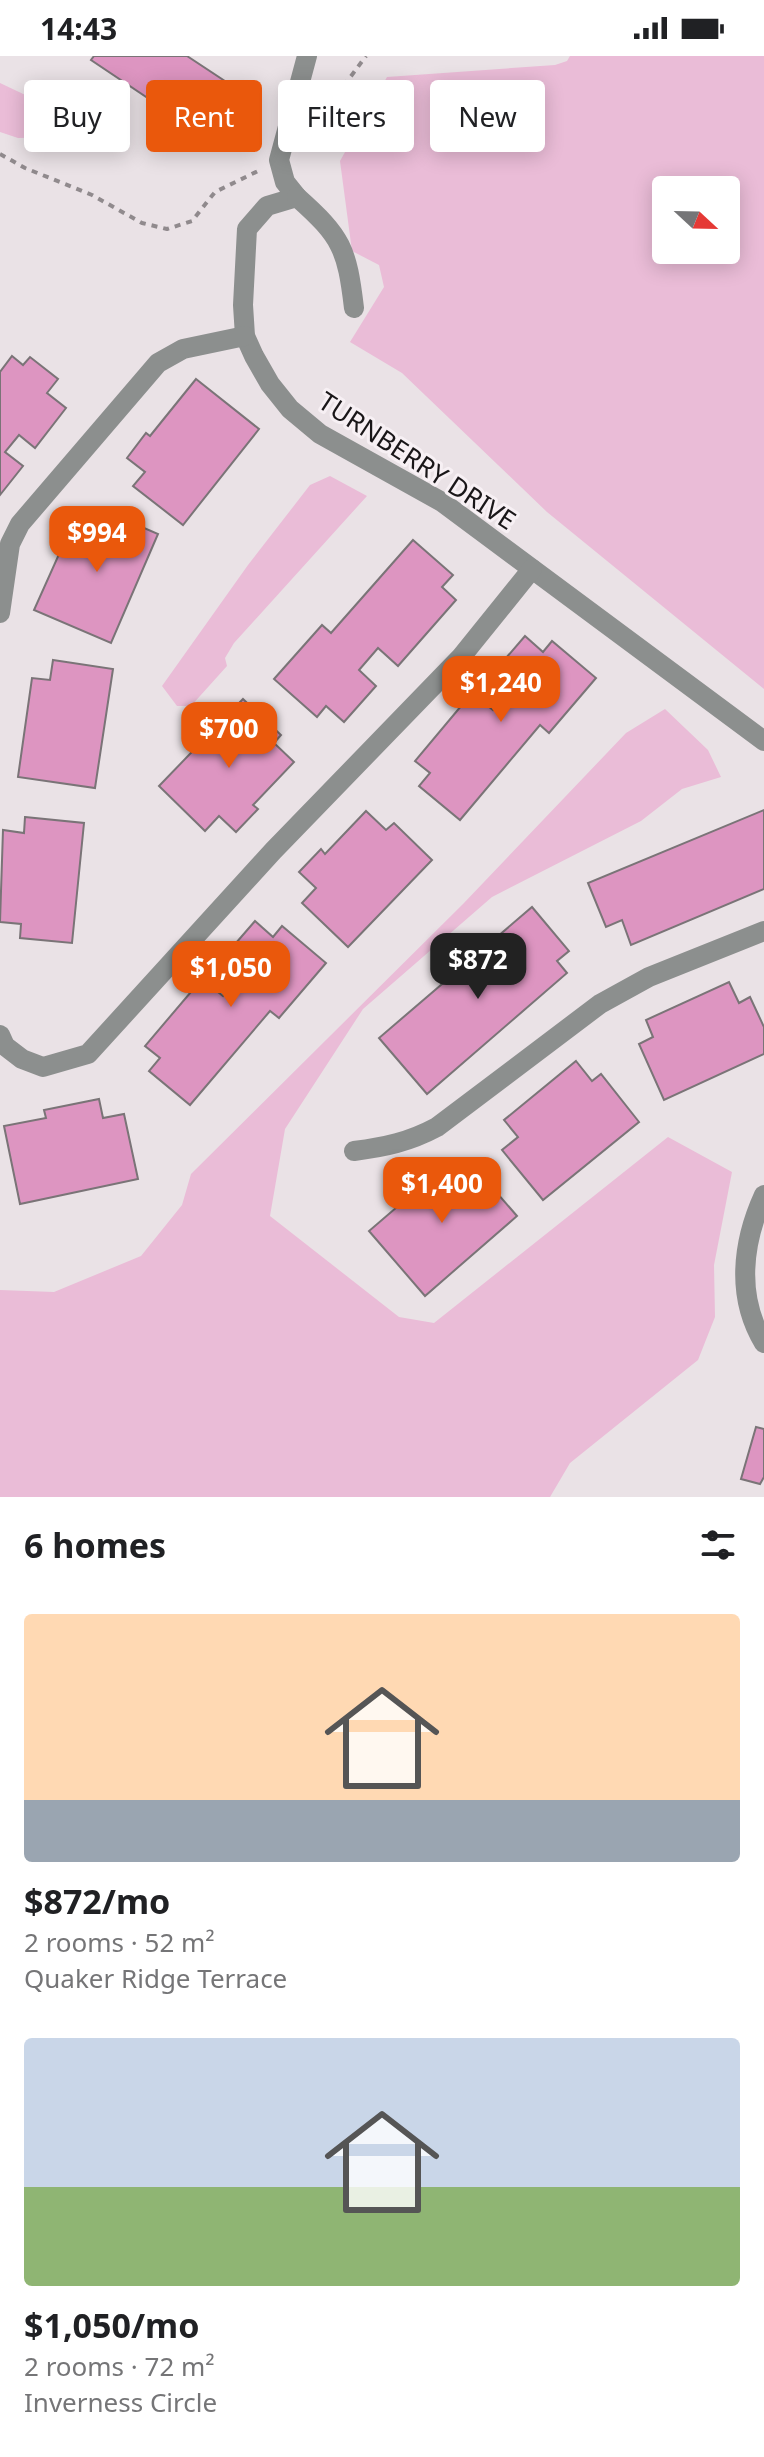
<!DOCTYPE html>
<meta charset="utf-8">
<style>
:root{--surface:#fff;--page:#f2f2f2;--text:#202124;--muted:#757577;--accent:#ea580c}
body{margin:0;font-family:"Noto Sans",sans-serif;background:var(--page);color:var(--text);height:100vh;display:flex;flex-direction:column;font-size:30px;white-space:nowrap}
*{box-sizing:border-box;margin:0}
p{font-size:26px;color:var(--muted)}
.icon{flex:none;width:44px;height:44px;fill:none;stroke:currentColor;stroke-width:2;stroke-linecap:round;stroke-linejoin:round}
.map{position:relative;height:1441px;overflow:hidden}
.details{display:flex;flex-direction:column;background:var(--surface);flex:1}
.details>*{flex:none}
.guide{position:absolute;left:24px;top:24px;width:716px;height:72px;display:flex;gap:16px}
.needle{width:52px;rotate:112deg}
.buttons{position:absolute;left:652px;top:120px;display:grid;gap:16px}
.buttons a{display:grid;place-items:center;width:88px;height:88px;border-radius:8px;background:var(--surface);box-shadow:0 4px 20px #0003;font-size:40px}
.price{position:absolute;translate:-50% -68px;padding:0 18px;border-radius:16px;background:var(--accent);color:#fff;font-size:26px;line-height:52px;filter:drop-shadow(0 2px 4px #0008)}
.price::after{content:'';position:absolute;left:50%;top:48px;width:24px;height:18px;margin-left:-12px;background:inherit;clip-path:polygon(0 0,100% 0,50% 100%)}
.price.active{background:#222;color:#fff}
ul{padding:0;list-style:none}
li{display:grid;align-content:center;gap:16px;height:424px;padding:0 24px}
li span{display:grid;place-items:center;height:248px;border-radius:8px;color:#555}
li>.icon{margin-inline-start:auto}
span .icon{width:144px;height:144px;fill:#fffc;stroke-width:1}
li b{font-size:34px}
h2{display:flex;justify-content:space-between;align-items:center;height:96px;padding:0 24px;font-size:34px}
.pill{padding:0 28px;border-radius:8px;background:var(--surface);box-shadow:0 4px 20px #0003;font-size:28px;line-height:72px}
.pill.active{background:var(--accent);color:#fff}
.status{display:flex;justify-content:space-between;align-items:center;height:56px;padding:0 40px;background:var(--surface);direction:ltr}
.status svg{height:22px;fill:currentColor}
.map>svg:first-child{display:block}
.green{fill:#eabcd7;fill-rule:evenodd}
.building{fill:#dd95c1;stroke:#7a7477;stroke-width:2}
.lines{fill:none;stroke-linecap:round;stroke-linejoin:round}
.path{stroke:#908a8d;stroke-width:4;stroke-dasharray:6 6;stroke-linecap:butt}
.minor{stroke:#8c8f8e;stroke-width:20}
.labels{text-anchor:middle;stroke-width:6;stroke-linejoin:round;paint-order:stroke}
.street-label{font-size:26px;fill:#191618;stroke:#f7f0f4}
</style>
<div class="status"><b>14:43</b><svg viewBox="0 0 49 12"><path d="M0 12V9h3v3zM5 12V6h3v6zM10 12V3h3v9zM15 12V0h3v12zM26 1h20v11H26zM47 4h2v5h-2z"/></svg></div>
<div class="map">
<svg width="764" height="1441" viewBox="0 0 764 1441">
<rect width="100%" height="100%" fill="#eae2e6"/>
<g class="green">
<path d="M 570,0 L 764,0 L 764,633 L 547,456 L 402,317 L 350,286 L 384,231 L 379,209 L 352,195 L 340,105 L 387,21 L 555,9 L 567,5 ZM 666,134 L 726,134 L 726,194 L 666,194 Z"/>
<polygon points="0,27 55,53 66,81 18,82 0,76"/>
<polygon points="330,420 367,440 234,587 225,602 227,610 191,650 177,650 162,630 248,509 310,429"/>
<polygon points="665,653 708,694 721,721 682,733 641,765 492,841 363,953 285,1073 270,1160 399,1261 434,1267 668,1081 732,1116 714,1209 715,1261 698,1304 570,1407 550,1441 0,1441 0,1234 54,1236 141,1200 182,1149 191,1118 463,848 626,677"/>
</g>
<g class="building">
<polygon points="94,0 187,0 243,37 212,85 91,4"/>
<polygon points="12,300 23,309 30,301 58,323 47,337 66,352 35,392 19,379 5,396 23,410 0,439 0,316"/>
<polygon points="196,323 259,373 183,469 133,430 145,416 127,402 146,377 150,380"/>
<polygon points="105,455 158,478 111,587 34,554 77,458 99,468"/>
<polygon points="413,484 453,519 442,531 456,544 398,610 378,592 359,614 376,630 344,666 326,650 317,661 274,623 322,569 331,577"/>
<polygon points="525,580 543,596 552,585 596,622 549,677 540,669 460,764 419,730 430,717 415,705 472,637 493,654 511,633 493,617"/>
<polygon points="53,604 113,613 95,732 18,721 32,622 50,624"/>
<polygon points="243,643 281,679 274,687 294,706 253,749 258,753 236,776 219,760 205,775 159,730"/>
<polygon points="764,754 764,833 631,889 622,864 606,871 588,827"/>
<polygon points="366,755 386,774 394,767 432,804 348,891 302,847 316,832 299,816 321,793 325,798"/>
<polygon points="25,761 84,767 72,887 20,882 21,868 0,866 3,774 24,777"/>
<polygon points="532,851 569,895 557,905 567,917 427,1038 379,982"/>
<polygon points="255,865 273,881 282,870 326,907 279,962 270,955 190,1049 149,1015 160,1002 145,990 202,923 223,940 241,918 223,902"/>
<polygon points="729,926 739,947 750,941 764,971 764,998 664,1044 639,988 653,981 646,964"/>
<polygon points="576,1005 592,1025 601,1018 639,1066 543,1144 502,1094 518,1081 504,1064"/>
<polygon points="99,1043 103,1062 124,1058 138,1123 20,1148 4,1070 46,1062 44,1054"/>
<polygon points="453,1103 470,1122 478,1115 517,1160 425,1240 369,1175"/>
<polygon points="756,1371 764,1373 764,1421 760,1428 741,1423"/>
</g>
<g class="lines">
<g class="path">
<polyline points="308,78 366,0"/>
<polyline points="0,98 25,112 92,139 142,167 167,173 192,165 215,136 260,114"/>
</g>
<g class="minor">
<polyline points="307,0 279,104 285,126 297,141 267,150 247,173 243,249 245,280 254,300 270,328 290,353 320,378 442,446 764,685"/>
<path d="M 297,141 C 342,181 347,193 354,252"/>
<polyline points="0,557 10,488 20,468 158,307 183,293 245,280"/>
<polyline points="0,979 5,990 22,1003 43,1011 88,998 273,795 461,601 532,513"/>
<path d="M 354,1095 C 385,1091 409,1086 437,1071 L 600,948 L 649,921 L 764,875"/>
<path d="M 764,1139 C 742,1187 736,1241 764,1287"/>
</g>
</g>
<g class="labels">
<g class="street-label">
<text transform="translate(417 405) rotate(33)" y="9">TURNBERRY DRIVE</text>
</g>
</g>
</svg>
<div class="buttons">
<a><svg class="needle" viewBox="-14 -14 28 28"><path d="M0-13l5 13h-10z" fill="#e53935"/><path d="M0 13l5-13h-10z" fill="#757577"/></svg></a>
</div>
<b class="price" style="left:97px;top:518px">$994</b>
<b class="price" style="left:501px;top:668px">$1,240</b>
<b class="price" style="left:229px;top:714px">$700</b>
<b class="price active" style="left:478px;top:945px">$872</b>
<b class="price" style="left:231px;top:953px">$1,050</b>
<b class="price" style="left:442px;top:1169px">$1,400</b>
<div class="guide">
<a class="pill">Buy</a>
<a class="pill active">Rent</a>
<a class="pill">Filters</a>
<a class="pill">New</a>
</div>
</div>
<section class="details">
<h2>6 homes<svg class="icon" aria-label="filters" viewBox="0 0 24 24"><path d="M4 7h16M4 17h16"/><circle cx="9" cy="7" r="2"/><circle cx="15" cy="17" r="2"/></svg></h2>
<ul>
<li><span style="background:linear-gradient(#ffd9b3 75%,#9aa5b1 0)"><svg class="icon" aria-label="home" viewBox="0 0 24 24"><path d="M3 11l9-7 9 7M6 9v11h12V9"/></svg></span><div><b>$872/mo</b><p>2 rooms · 52 m²</p><p>Quaker Ridge Terrace</p></div></li>
<li><span style="background:linear-gradient(#c9d6e8 60%,#8fb573 0)"><svg class="icon" aria-label="home" viewBox="0 0 24 24"><path d="M3 11l9-7 9 7M6 9v11h12V9"/></svg></span><div><b>$1,050/mo</b><p>2 rooms · 72 m²</p><p>Inverness Circle</p></div></li>
</ul>
</section>
